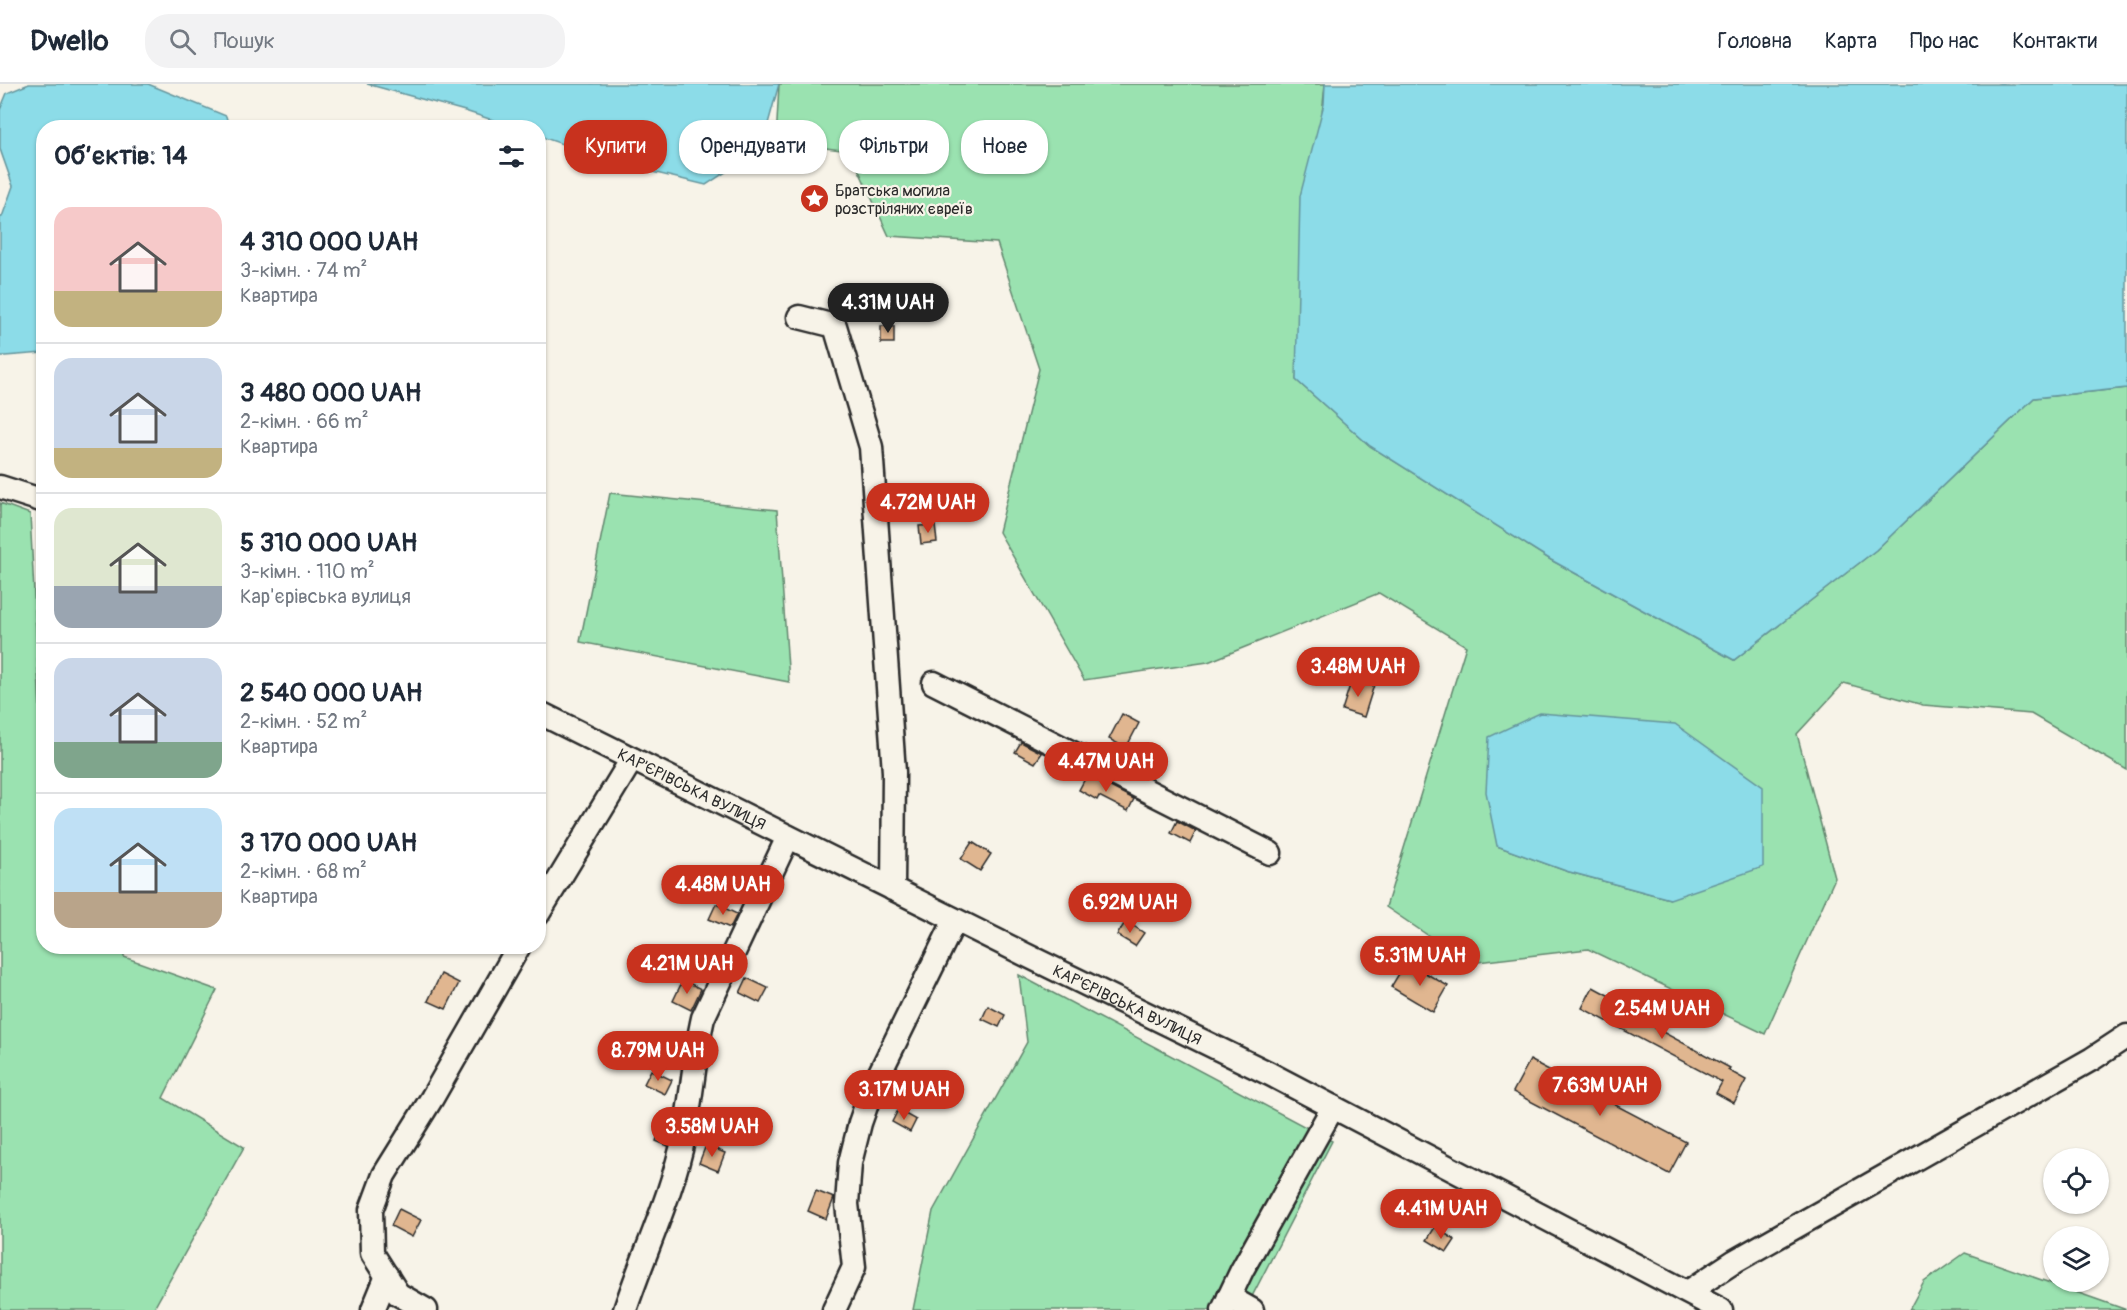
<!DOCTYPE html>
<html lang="uk">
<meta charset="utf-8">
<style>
:root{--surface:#fff;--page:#f2f2f3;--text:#1f2937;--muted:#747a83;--line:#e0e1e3;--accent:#c8321e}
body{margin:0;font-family:Pangolin,sans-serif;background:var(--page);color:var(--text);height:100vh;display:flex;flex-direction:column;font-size:22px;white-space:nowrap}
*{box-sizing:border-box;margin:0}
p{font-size:20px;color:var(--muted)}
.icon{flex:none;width:33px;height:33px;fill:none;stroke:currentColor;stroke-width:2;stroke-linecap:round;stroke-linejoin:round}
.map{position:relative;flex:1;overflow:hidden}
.side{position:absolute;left:36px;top:36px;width:510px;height:834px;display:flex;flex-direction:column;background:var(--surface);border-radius:24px;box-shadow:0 2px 4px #0004}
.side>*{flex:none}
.banner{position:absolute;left:564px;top:36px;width:570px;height:54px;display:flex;gap:12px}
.buttons{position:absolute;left:2043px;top:1064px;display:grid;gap:12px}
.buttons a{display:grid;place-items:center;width:66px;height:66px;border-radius:50%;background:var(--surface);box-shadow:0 2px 4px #0004;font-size:30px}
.price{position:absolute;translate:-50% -51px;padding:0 14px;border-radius:21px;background:var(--accent);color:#fff;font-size:20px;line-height:39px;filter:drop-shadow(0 2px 3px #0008)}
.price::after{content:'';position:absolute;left:50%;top:36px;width:18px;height:14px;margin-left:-9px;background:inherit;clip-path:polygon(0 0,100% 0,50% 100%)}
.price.current{background:#222;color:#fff}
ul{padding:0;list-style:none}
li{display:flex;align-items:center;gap:18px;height:150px;padding:0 18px}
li+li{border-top:2px solid var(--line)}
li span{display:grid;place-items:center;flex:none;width:168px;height:120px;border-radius:18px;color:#555}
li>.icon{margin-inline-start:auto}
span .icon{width:72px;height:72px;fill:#fffc;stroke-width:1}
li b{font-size:26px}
h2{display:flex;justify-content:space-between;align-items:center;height:72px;padding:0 18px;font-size:26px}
.tag{padding:0 21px;border-radius:24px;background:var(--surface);box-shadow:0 2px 4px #0004;font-size:21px;line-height:54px}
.tag.current{background:var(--accent);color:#fff}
header{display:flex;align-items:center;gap:36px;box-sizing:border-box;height:84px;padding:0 30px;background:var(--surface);border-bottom:2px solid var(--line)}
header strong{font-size:28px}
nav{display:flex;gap:33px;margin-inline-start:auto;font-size:21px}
.search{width:420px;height:54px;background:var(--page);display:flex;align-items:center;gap:15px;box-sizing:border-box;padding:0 21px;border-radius:24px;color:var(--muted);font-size:22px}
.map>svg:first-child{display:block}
.green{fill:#9ae2b0;stroke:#62866e;stroke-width:1.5;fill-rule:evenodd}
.water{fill:#8cdce8;stroke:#65959c;stroke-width:1.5}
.building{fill:#e0b690;stroke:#2b2b2b;stroke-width:1.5}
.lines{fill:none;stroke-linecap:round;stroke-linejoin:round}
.minor-casing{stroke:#2b2b2b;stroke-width:27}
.minor{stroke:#f7f3e8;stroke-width:22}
.labels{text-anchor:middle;stroke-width:4.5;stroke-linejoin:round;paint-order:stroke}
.poi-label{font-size:16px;fill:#2b2b2b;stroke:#f7f3e8;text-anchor:start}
.street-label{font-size:16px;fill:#2b2b2b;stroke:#f7f3e8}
</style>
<header>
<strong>Dwello</strong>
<div class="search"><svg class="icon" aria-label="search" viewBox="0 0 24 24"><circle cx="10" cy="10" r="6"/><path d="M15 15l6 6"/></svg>Пошук</div>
<nav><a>Головна</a><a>Карта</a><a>Про нас</a><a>Контакти</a></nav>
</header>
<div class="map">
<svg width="2127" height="1226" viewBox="0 0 2127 1226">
<rect width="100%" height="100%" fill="#f7f3e8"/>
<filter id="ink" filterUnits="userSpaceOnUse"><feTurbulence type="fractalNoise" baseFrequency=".0167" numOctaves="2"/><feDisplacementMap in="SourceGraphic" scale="12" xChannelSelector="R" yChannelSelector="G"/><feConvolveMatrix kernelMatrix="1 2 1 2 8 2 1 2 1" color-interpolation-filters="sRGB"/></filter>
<g filter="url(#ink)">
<g class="green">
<path d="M 779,0 L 1325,0 L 1296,296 L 1370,362 L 1551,476 L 1734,576 L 1876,466 L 2034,314 L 2127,304 L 2127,686 L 2031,630 L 1923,621 L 1844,599 L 1797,650 L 1835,794 L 1765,950 L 1588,865 L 1469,879 L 1386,823 L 1466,562 L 1379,509 L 1208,578 L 1084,596 L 999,448 L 1039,285 L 997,159 L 889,152 L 850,67 L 776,58 ZM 1497,762 L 1670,815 L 1566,787 Z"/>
<polygon points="610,409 777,426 789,598 580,558"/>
<polygon points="0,419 30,430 44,703 44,862 124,863 124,873 217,906 163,1014 244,1063 153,1226 0,1226"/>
<polygon points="1019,891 1332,1057 1245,1226 913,1226 933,1127 1027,958"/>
<polygon points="1965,1169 2127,1226 1909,1226 1924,1198"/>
</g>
<g class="water">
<polygon points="29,0 148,0 226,32 229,43 44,44 43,269 5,272 0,272 0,133 2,133 13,102 0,65 0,26 7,9"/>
<polygon points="367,0 779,0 761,65 706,101 623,81 539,52 538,44 514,43 465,27"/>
<polygon points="1325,0 2127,0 2127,304 2034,314 1876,466 1734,576 1551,476 1370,362 1296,296 1300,112 1324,20"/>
<polygon points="1540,629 1675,640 1763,703 1763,783 1670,815 1566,787 1497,762 1486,708 1489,653"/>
</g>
<g class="building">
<rect x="881" y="242" width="13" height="17"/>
<polygon points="935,441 937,458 921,460 919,442"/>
<polygon points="1352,595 1374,601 1364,633 1342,626"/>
<polygon points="1122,630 1139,639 1126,664 1109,655"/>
<polygon points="1021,658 1042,669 1035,679 1015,668"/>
<polygon points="1087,691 1134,715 1128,727 1099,712 1097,716 1079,706"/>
<polygon points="1177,737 1196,747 1190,759 1171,749"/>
<polygon points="972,758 991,770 980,787 961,775"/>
<polygon points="716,820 737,830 730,844 709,835"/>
<polygon points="1126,837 1144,849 1135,862 1117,851"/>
<polygon points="1406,878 1448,902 1433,928 1391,903"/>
<polygon points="441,890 459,899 446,925 428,917"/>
<polygon points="747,894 768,904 760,919 740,909"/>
<polygon points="683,896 701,905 691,926 673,917"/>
<polygon points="1593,903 1658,938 1655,944 1730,984 1728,986 1746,996 1734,1019 1716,1009 1722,998 1582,924"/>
<polygon points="988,922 1005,931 999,943 982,935"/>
<polygon points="1530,976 1686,1058 1669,1090 1513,1008"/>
<polygon points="651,986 672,996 665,1010 644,1000"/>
<polygon points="898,1026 916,1036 910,1048 892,1038"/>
<polygon points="664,1035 673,1038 668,1062 656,1057"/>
<polygon points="706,1061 725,1069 718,1087 699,1079"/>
<polygon points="816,1107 834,1114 826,1135 808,1127"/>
<polygon points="399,1125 421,1136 412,1153 391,1142"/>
<polygon points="1435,1143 1455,1156 1447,1168 1427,1156"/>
</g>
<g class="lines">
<defs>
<g id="minor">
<polyline points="799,233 835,242 871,363 894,688 893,805"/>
<polyline points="0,403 44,417"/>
<polyline points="934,599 1270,769"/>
<path id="s1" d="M 538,628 L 1026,871 L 1270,990 L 1721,1226"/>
<polyline points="538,830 632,675"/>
<polyline points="1688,1208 1735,1177 2092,975 2127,952"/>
<polyline points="1229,1213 1252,1226"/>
<polyline points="373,1226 387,1192"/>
<polyline points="426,1226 398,1210 372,1169 371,1126 384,1091 432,1014 519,862"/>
<path d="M 625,1226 C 644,1168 672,1112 684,1052 C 692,1013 694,973 703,934 L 788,753"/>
<polyline points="834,1226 854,1183 847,1120 850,1079 860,1039 872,1005 955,836"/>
<polyline points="1223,1226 1242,1186 1333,1023"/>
</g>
</defs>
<use href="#minor" class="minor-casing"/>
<use href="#minor" class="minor"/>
</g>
</g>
<defs>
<symbol id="sight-disc" viewBox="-11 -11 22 22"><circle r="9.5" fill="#c8321e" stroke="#f7f3e8"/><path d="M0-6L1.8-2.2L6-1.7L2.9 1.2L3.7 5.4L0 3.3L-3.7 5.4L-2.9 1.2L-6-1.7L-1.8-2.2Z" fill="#fff"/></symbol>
</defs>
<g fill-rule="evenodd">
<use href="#sight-disc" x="798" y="98" width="33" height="33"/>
</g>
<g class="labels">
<g class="poi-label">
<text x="835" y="112">Братська могила<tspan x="835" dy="18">розстріляних євреїв</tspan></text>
</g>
<g class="street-label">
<text dy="6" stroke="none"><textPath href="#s1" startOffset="172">КАР'ЄРІВСЬКА ВУЛИЦЯ</textPath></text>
<text dy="6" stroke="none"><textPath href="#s1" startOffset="658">КАР'ЄРІВСЬКА ВУЛИЦЯ</textPath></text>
</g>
</g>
</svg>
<div class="buttons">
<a><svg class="icon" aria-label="locate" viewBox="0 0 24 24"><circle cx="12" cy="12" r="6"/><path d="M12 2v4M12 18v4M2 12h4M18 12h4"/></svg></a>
<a><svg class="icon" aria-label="layers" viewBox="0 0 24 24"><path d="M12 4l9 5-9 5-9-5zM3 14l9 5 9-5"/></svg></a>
</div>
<b class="price current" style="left:888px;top:250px">4.31M UAH</b>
<b class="price" style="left:928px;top:450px">4.72M UAH</b>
<b class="price" style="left:1358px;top:614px">3.48M UAH</b>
<b class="price" style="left:1106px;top:709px">4.47M UAH</b>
<b class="price" style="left:723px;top:832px">4.48M UAH</b>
<b class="price" style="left:1130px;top:850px">6.92M UAH</b>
<b class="price" style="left:1420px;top:903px">5.31M UAH</b>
<b class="price" style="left:687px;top:911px">4.21M UAH</b>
<b class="price" style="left:1662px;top:956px">2.54M UAH</b>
<b class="price" style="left:658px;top:998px">8.79M UAH</b>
<b class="price" style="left:1600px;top:1033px">7.63M UAH</b>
<b class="price" style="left:904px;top:1037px">3.17M UAH</b>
<b class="price" style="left:712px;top:1074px">3.58M UAH</b>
<b class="price" style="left:1441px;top:1156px">4.41M UAH</b>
<div class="banner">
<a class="tag current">Купити</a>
<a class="tag">Орендувати</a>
<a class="tag">Фільтри</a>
<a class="tag">Нове</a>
</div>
<section class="side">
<h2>Об’єктів: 14<svg class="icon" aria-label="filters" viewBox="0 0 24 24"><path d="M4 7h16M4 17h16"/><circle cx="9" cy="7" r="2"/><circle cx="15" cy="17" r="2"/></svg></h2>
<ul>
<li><span style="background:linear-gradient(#f6c9c9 70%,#c2b280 0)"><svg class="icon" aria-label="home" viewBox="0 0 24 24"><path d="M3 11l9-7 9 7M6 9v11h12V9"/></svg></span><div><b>4 310 000 UAH</b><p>3-кімн. · 74 m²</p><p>Квартира</p></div></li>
<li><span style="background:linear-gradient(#c9d6e8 75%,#c2b280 0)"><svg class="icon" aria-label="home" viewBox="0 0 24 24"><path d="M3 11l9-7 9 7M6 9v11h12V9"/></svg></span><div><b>3 480 000 UAH</b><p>2-кімн. · 66 m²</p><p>Квартира</p></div></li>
<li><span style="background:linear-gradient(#dfe7d0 65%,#9aa5b1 0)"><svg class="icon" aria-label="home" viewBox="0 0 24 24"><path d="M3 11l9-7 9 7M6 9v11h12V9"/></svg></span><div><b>5 310 000 UAH</b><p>3-кімн. · 110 m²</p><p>Кар'єрівська вулиця</p></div></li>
<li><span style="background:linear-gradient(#c9d6e8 70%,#7fa58c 0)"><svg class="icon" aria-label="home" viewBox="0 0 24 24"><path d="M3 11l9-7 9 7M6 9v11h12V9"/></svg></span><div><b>2 540 000 UAH</b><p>2-кімн. · 52 m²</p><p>Квартира</p></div></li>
<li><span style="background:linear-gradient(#bfe0f5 70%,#b9a48a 0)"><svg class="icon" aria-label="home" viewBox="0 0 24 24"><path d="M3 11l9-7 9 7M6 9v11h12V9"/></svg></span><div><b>3 170 000 UAH</b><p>2-кімн. · 68 m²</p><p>Квартира</p></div></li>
</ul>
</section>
</div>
